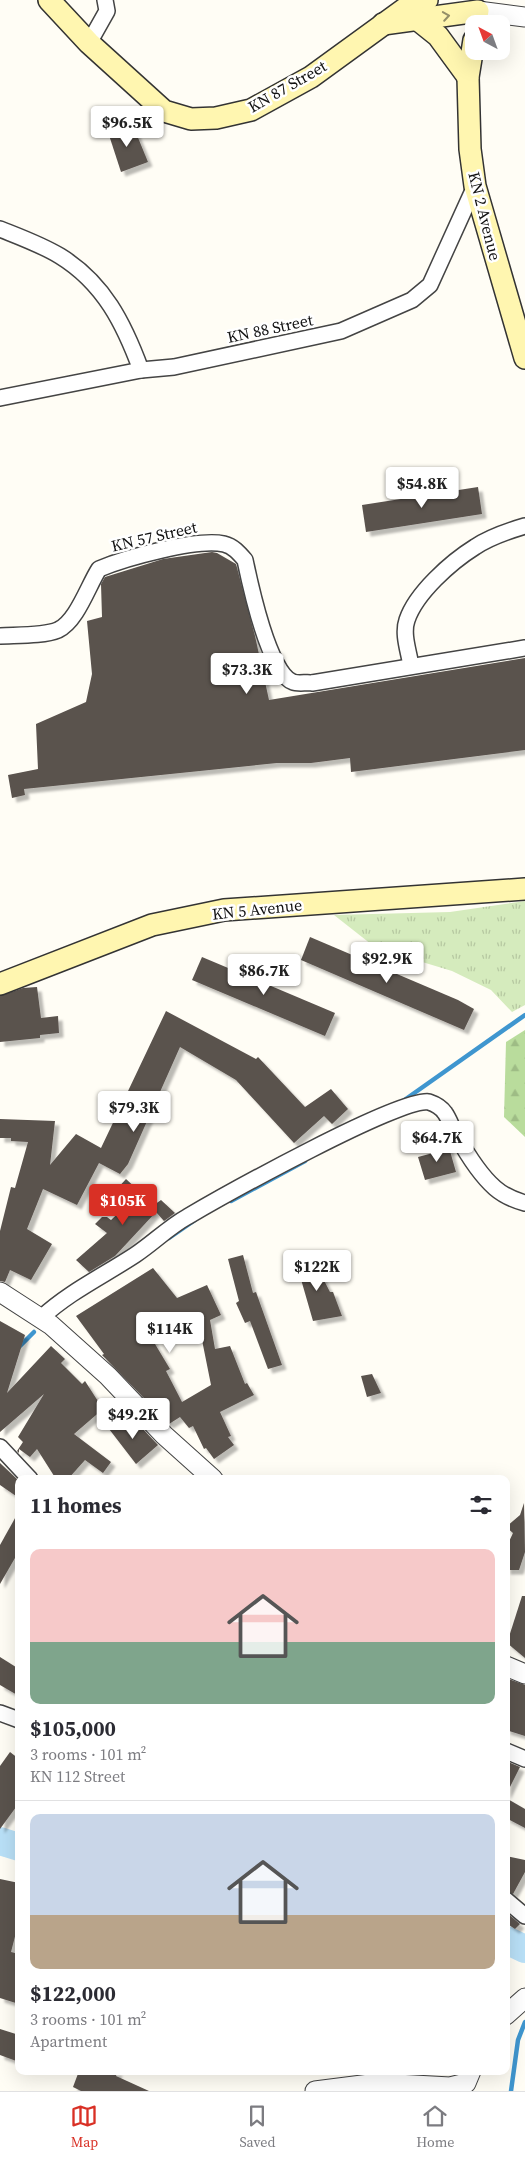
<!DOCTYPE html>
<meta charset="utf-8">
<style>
:root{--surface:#fff;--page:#f2f2f3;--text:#2b2b33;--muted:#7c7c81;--line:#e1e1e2;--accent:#d93025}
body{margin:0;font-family:"Source Serif 4",serif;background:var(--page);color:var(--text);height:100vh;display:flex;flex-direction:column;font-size:19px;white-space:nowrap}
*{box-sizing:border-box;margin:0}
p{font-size:16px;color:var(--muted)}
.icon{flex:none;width:28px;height:28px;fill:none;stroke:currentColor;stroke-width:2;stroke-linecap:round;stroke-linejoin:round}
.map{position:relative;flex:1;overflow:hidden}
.sheet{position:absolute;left:15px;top:1475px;width:495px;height:600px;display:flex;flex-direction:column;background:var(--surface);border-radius:10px;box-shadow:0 5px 20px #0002}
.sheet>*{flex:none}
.needle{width:32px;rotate:319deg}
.buttons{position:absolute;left:465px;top:15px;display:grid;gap:10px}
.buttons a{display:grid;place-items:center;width:45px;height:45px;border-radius:10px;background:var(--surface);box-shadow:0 5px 20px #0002;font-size:25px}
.price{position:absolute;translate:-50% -42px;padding:0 11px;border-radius:5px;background:#fff;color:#222;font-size:16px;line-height:32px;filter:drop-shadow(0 1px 2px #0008)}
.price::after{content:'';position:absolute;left:50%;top:30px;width:15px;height:11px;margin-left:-8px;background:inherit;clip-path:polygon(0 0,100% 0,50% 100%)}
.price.active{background:var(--accent);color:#fff}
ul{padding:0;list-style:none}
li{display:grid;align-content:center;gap:10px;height:265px;padding:0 15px}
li+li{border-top:1px solid var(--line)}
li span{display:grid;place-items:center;height:155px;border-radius:10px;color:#555}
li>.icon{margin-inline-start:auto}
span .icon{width:90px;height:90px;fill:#fffc;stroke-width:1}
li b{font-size:21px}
h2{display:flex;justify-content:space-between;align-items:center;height:60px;padding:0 15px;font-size:21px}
.tab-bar{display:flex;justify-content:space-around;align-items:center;height:70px;border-top:1px solid var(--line);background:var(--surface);font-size:14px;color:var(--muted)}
.tab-bar a{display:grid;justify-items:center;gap:2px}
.tab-bar .active{color:var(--accent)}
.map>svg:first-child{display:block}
.grass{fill:url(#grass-tufts)}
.forest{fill:url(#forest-firs)}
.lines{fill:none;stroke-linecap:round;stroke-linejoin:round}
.stream{stroke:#3f96cf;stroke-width:4.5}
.river{stroke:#b9e0f7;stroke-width:28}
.building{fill:#5a524d;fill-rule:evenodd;filter:url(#shadow)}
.minor-casing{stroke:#444;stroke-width:18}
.tertiary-casing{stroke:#444;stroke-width:21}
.secondary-casing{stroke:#333;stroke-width:24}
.minor{stroke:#fff;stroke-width:15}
.tertiary{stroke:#fff;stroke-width:19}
.secondary{stroke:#fff6b0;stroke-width:21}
.oneway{stroke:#948f68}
.labels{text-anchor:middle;stroke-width:5;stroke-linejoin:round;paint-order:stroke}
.street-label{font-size:16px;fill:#111;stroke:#fff}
</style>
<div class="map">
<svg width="525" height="2091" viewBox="0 0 525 2091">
<defs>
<pattern id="grass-tufts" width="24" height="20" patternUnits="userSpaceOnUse" patternTransform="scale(1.25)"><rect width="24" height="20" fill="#d5ebbd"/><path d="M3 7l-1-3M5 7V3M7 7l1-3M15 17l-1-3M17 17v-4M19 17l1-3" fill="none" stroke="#b6c8a1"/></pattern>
<pattern id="forest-firs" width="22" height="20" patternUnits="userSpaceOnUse" patternTransform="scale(1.25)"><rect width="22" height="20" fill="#b9dc9c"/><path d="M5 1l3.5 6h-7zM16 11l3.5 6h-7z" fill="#9ebc85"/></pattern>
<filter id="shadow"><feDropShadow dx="4.5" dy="4.5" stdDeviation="1" flood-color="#0004"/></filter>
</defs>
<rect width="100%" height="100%" fill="#fffdf5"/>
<polygon class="grass" points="525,901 525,1005 512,1012 491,990 452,971 376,948 334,915 450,912"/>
<polygon class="forest" points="525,1030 525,1137 504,1117 506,1042"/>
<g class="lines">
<g class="stream">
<polyline points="403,1101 525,1015"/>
<polyline points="231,1201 305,1161"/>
<polyline points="169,1238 195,1220"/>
<polyline points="19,1347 34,1332"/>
<polyline points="511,2091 518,2040 525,2022"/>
</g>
<g class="river">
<polyline points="0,1841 19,1847"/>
<polyline points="506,1940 525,1949"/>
</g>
</g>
<g class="building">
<polygon points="132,123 148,162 121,172 108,132"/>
<polygon points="478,487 482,514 366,532 362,505"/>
<polygon points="212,552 217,553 236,564 255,636 269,700 525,658 525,750 351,772 350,758 311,763 277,763 24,789 25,795 12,798 8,775 38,769 36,724 86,702 92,674 87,621 102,617 101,584 105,577 163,559"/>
<polygon points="310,937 458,1000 474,1009 464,1030 301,960"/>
<polygon points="202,957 335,1013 325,1036 192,980"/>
<polygon points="37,987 41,1018 58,1016 59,1033 40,1035 40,1038 0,1042 0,996 23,988"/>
<polygon points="166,1011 256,1059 258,1057 305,1107 331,1089 348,1109 332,1124 324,1116 294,1143 236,1080 180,1047 128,1164 120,1174 99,1163 77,1205 43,1189 27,1229 52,1244 31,1280 10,1270 5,1282 0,1281 0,1231 11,1187 15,1188 28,1142 11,1141 11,1138 0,1138 0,1119 55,1121 50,1165 76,1134 101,1148"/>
<polygon points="448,1144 456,1172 425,1180 418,1157 433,1153 432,1148"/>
<polygon points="126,1179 154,1205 161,1200 175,1213 164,1221 156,1212 115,1256 89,1272 76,1260 107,1233 95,1224 102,1217 107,1217 111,1220 129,1203 115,1191"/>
<polygon points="243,1255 253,1293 256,1292 282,1365 268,1369 250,1321 245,1323 236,1303 239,1301 228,1259"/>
<polygon points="312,1257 330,1292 333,1292 342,1316 313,1321 296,1262"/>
<path d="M 153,1268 L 177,1298 L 207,1285 L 221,1315 L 210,1320 L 215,1349 L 230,1346 L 245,1384 L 247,1383 L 254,1395 L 220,1412 L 231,1436 L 228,1437 L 234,1445 L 214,1459 L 206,1448 L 204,1449 L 193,1426 L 189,1428 L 180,1417 L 169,1424 L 105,1358 L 102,1355 L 104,1354 L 76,1316 ZM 178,1320 L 183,1332 L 199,1325 L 211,1385 L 182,1402 L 166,1371 L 170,1369 L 149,1334 Z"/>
<polygon points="0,1321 25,1335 7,1393 51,1346 65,1359 61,1363 82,1384 85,1381 103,1409 74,1434 111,1462 103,1473 85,1460 68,1479 56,1479 37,1449 30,1457 19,1449 19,1453 17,1451 23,1442 18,1437 44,1394 0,1432"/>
<polygon points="372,1374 381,1393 367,1397 361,1376"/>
<polygon points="116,1417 129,1434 140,1426 158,1445 136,1464 106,1425"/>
<polygon points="0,1463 19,1481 19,1498 0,1485"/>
<polygon points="524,1503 525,1552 519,1570 506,1570 506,1548 513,1533 506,1527 520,1515"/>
<polygon points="19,1511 19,1551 0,1584 0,1545"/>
<polygon points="522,1596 525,1596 525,1658 507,1643"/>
<polygon points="0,1657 19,1669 19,1696 0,1685"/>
<polygon points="506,1678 525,1685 525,1736 506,1730"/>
<polygon points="10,1752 19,1759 19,1803 0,1829 0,1766"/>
<polygon points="506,1761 520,1767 506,1795"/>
<polygon points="506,1798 525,1809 525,1828 506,1818"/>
<polygon points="506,1856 525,1860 525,1872 513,1894 506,1891"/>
<polygon points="0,1879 19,1883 19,1921 11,1952 19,1954 19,2004 0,1998"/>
<polygon points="506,1912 520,1924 515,1929 506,1923"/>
<polygon points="0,2029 19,2035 19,2062 0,2055"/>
<polygon points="79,2071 118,2071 116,2076 149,2091 81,2091 73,2087"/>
</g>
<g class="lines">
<defs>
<g id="minor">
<polyline points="89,43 107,11 105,0"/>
<path d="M 0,229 C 20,237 42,245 60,256 C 104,283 124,324 141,370"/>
<polyline points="0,398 141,370 174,367 341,331 412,300 430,285 475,186"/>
<path d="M 0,636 C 16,635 44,636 58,630 C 77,621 88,586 99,569 C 125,558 197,538 224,544 C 233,546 239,553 245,560 C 250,584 269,674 293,682 C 298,684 307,682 312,683 L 525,648"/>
<path d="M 411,666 C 409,652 402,634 407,620 C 416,593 451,562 475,547 C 490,537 508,531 525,526"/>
<path d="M 41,1318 C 69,1292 103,1276 135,1255 C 153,1243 169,1227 187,1217 C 221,1197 402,1096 429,1102 C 435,1104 441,1107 445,1113 C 450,1120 452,1129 457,1136 C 467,1154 479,1174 495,1188 C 503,1195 514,1200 525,1203"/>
<polyline points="0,1447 30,1479"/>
<polyline points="0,1713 19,1720"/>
<polyline points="506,1751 525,1759"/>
<polyline points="506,1900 525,1916"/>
</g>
<g id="tertiary">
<polyline points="478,11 525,17"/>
<polyline points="0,1292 51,1325 108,1376 164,1435 213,1479"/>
<polyline points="506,1666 525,1674"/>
<polyline points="506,2015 525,1998"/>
<polyline points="315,2091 378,2083 450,2087 466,2083 471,2071"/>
</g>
<g id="secondary">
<polyline points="49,0 89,43 164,111 191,119 216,118 251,110 311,77 410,5 427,0"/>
<polyline points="418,20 438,36 468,77"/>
<polyline points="383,24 478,11"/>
<polyline points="474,40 468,77 470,149 475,186 525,358"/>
<polyline points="0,984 152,925 224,910 525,889"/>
</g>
</defs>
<use href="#minor" class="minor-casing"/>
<use href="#tertiary" class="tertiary-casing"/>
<use href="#secondary" class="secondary-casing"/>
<use href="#minor" class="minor"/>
<use href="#tertiary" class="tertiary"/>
<use href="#secondary" class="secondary"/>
</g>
<defs><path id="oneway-chevron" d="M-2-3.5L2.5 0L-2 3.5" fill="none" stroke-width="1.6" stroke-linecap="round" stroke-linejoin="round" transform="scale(1.25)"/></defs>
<use class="oneway" href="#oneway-chevron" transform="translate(446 16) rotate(-9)"/>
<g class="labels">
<g class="street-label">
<text transform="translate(287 86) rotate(-30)" y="6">KN 87 Street</text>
<text transform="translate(485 216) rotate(76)" y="6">KN 2 Avenue</text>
<text transform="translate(270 328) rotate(-12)" y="6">KN 88 Street</text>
<text transform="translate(154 536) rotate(-13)" y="6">KN 57 Street</text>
<text transform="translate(257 909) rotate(-6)" y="6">KN 5 Avenue</text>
</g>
</g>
</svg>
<div class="buttons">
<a><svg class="needle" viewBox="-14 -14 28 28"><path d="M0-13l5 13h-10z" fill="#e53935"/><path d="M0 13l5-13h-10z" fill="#7c7c81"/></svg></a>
</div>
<b class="price" style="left:127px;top:148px">$96.5K</b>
<b class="price" style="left:422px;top:509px">$54.8K</b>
<b class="price" style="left:247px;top:695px">$73.3K</b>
<b class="price" style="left:387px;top:984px">$92.9K</b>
<b class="price" style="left:264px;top:996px">$86.7K</b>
<b class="price" style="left:134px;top:1133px">$79.3K</b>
<b class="price" style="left:437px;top:1163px">$64.7K</b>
<b class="price active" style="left:123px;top:1226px">$105K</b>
<b class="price" style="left:317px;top:1292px">$122K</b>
<b class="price" style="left:170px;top:1354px">$114K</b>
<b class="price" style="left:133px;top:1440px">$49.2K</b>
<section class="sheet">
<h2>11 homes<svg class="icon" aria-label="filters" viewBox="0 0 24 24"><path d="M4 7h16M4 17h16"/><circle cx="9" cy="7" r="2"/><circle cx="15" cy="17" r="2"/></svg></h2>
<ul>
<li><span style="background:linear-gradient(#f6c9c9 60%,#7fa58c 0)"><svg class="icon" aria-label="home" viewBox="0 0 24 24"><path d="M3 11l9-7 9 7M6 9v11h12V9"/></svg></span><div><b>$105,000</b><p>3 rooms · 101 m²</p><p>KN 112 Street</p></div></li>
<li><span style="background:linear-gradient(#c9d6e8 65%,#b9a48a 0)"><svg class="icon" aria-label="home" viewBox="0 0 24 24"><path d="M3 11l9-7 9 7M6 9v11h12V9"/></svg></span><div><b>$122,000</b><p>3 rooms · 101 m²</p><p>Apartment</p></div></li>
</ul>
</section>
</div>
<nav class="tab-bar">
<a class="active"><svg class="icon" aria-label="map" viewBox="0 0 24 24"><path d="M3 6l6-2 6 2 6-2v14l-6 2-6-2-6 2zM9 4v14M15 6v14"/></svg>Map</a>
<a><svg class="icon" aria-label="saved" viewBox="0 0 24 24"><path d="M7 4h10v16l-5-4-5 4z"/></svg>Saved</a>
<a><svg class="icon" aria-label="home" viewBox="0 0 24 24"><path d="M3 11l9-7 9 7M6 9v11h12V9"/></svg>Home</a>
</nav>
